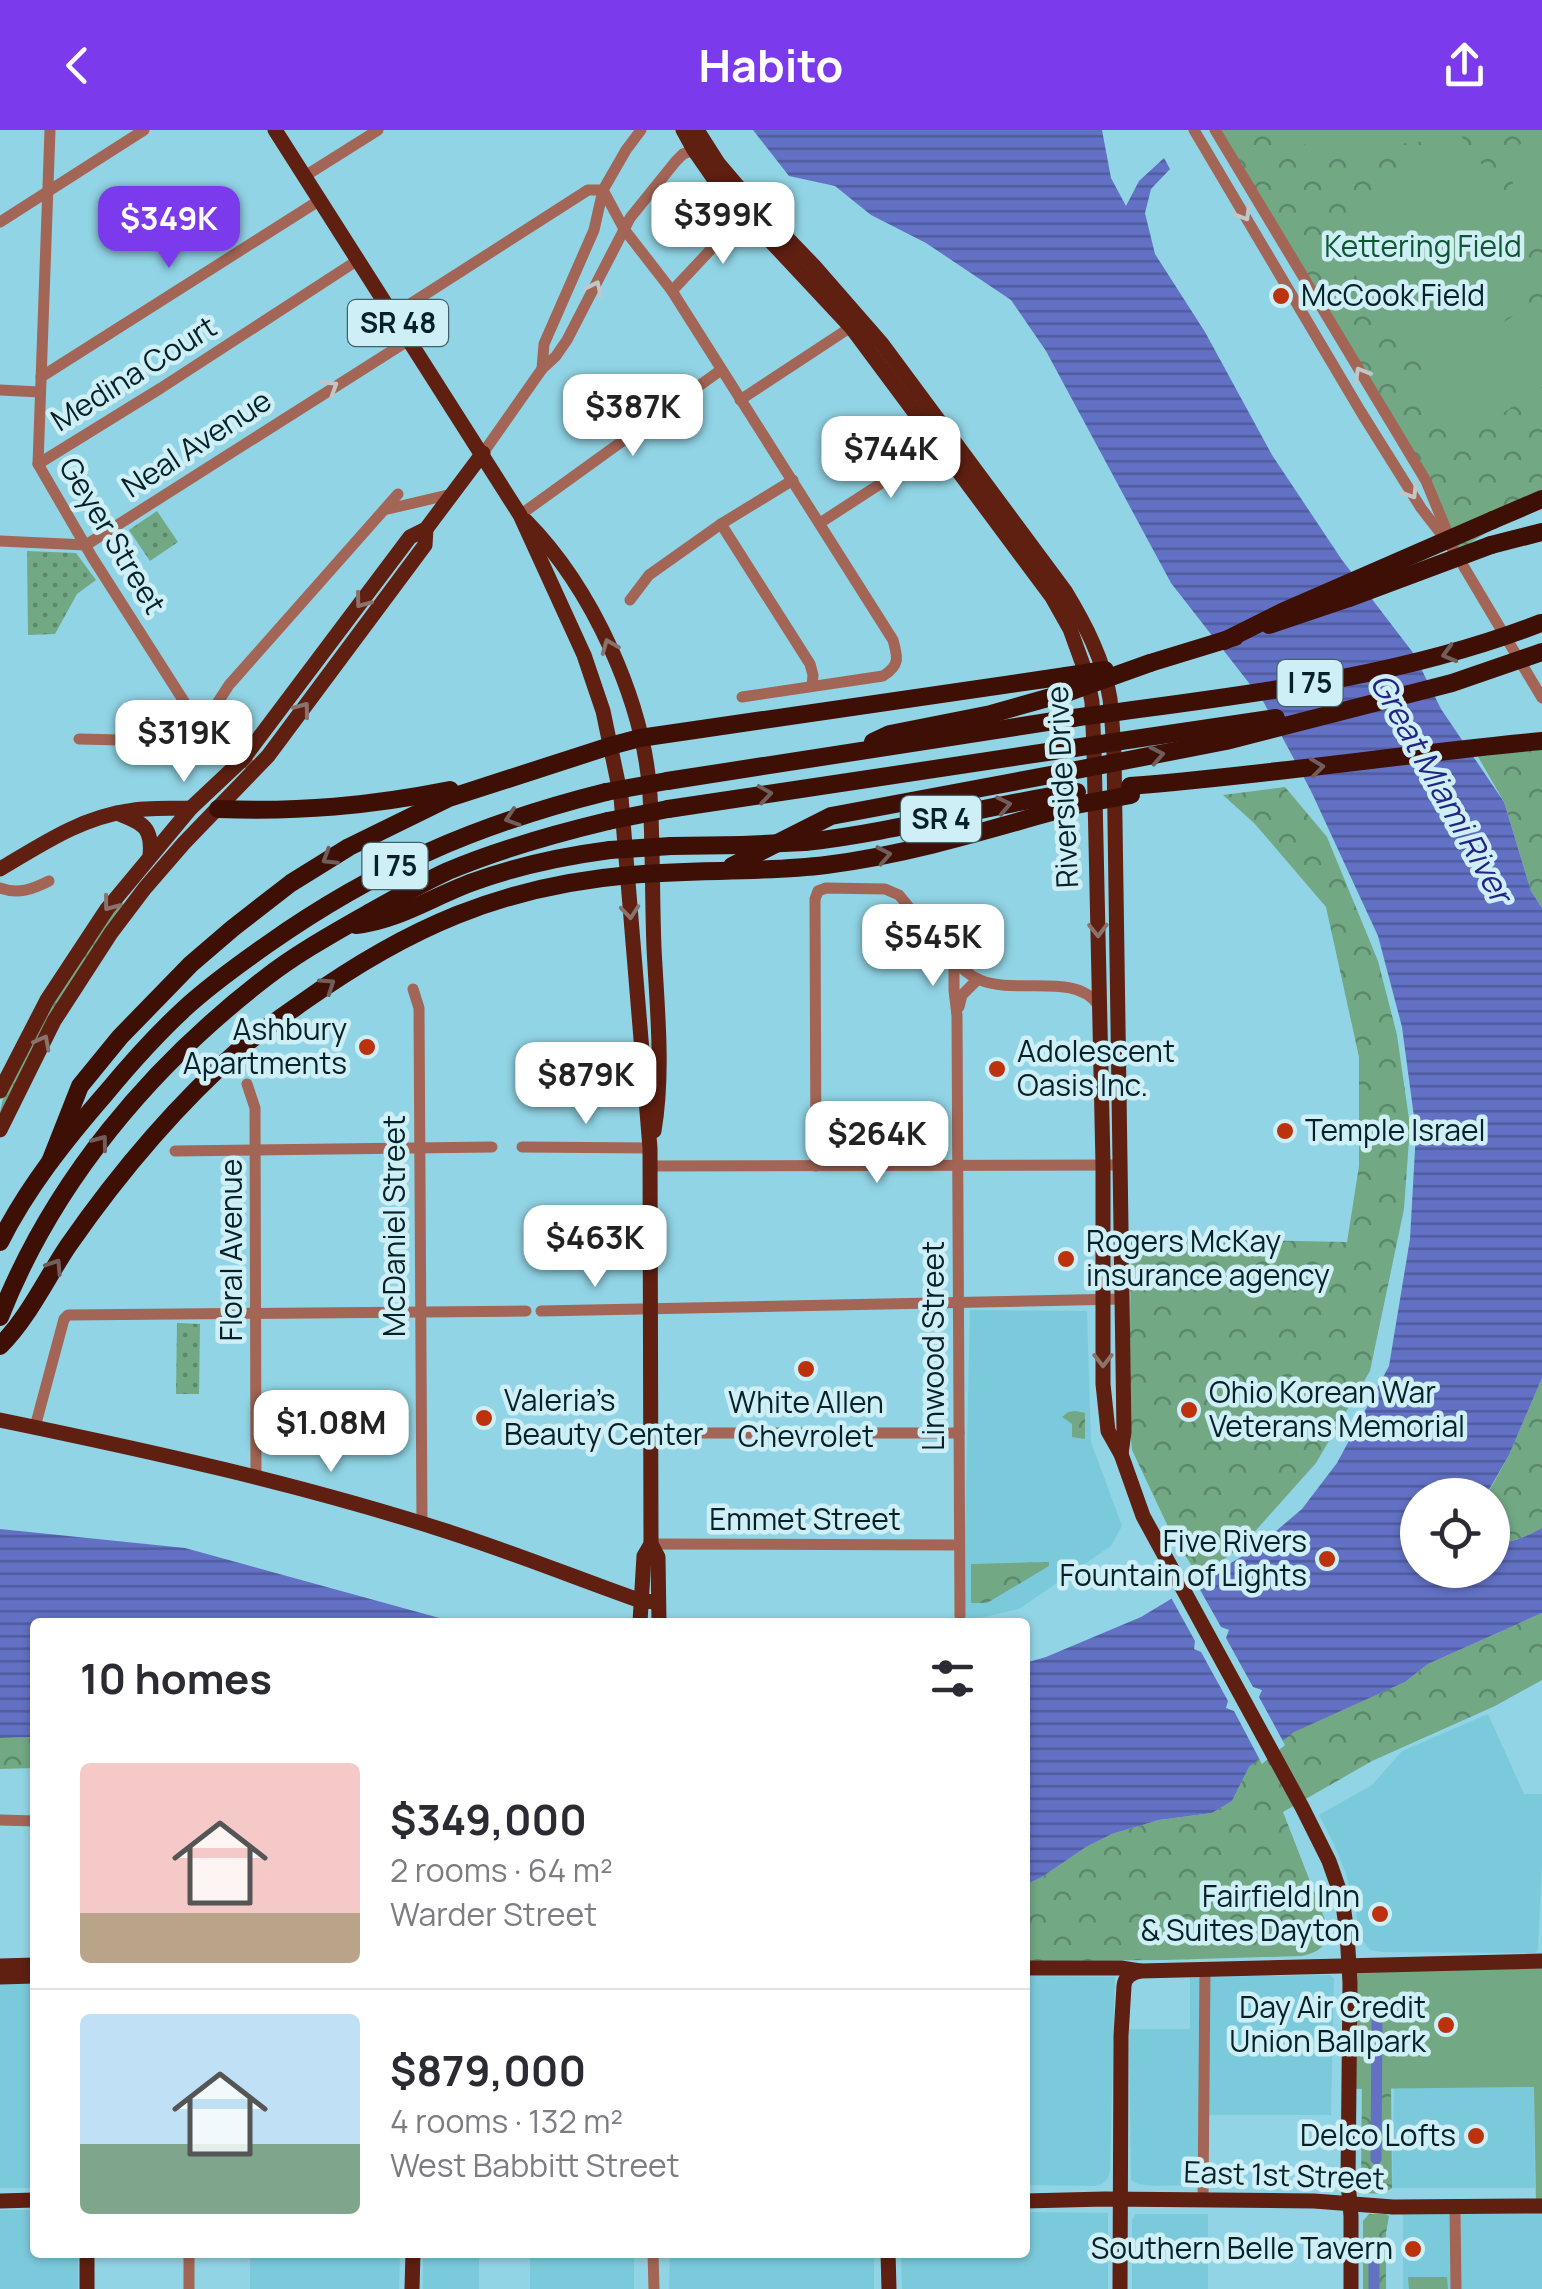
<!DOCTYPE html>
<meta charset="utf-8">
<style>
:root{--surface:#fff;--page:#f2f2f3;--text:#2b2b33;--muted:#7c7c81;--line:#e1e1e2;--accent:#7c3aed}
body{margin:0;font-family:Manrope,sans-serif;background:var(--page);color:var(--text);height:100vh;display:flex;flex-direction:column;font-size:38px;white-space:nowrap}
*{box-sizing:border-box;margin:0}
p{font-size:32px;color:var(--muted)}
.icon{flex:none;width:55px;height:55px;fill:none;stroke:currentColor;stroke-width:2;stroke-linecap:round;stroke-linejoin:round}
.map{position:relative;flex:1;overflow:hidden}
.side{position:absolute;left:30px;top:1488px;width:1000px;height:640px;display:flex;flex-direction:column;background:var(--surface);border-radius:10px;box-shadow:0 2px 8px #0004}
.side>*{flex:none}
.fabs{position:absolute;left:1400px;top:1348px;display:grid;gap:20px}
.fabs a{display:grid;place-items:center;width:110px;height:110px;border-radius:50%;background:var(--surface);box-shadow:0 2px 8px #0004;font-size:50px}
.price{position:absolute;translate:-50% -85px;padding:0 22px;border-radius:20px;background:#fff;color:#222;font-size:32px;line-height:65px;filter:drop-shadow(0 2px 5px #0008)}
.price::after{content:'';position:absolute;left:50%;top:60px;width:30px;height:22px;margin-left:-15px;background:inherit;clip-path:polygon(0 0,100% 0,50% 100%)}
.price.active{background:var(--accent);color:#fff}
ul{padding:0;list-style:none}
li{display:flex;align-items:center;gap:30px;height:250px;padding:0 50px}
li+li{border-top:2px solid var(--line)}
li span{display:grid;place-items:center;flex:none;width:280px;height:200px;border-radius:10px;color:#555}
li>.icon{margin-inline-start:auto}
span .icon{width:120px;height:120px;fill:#fffc;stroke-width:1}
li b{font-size:42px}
h2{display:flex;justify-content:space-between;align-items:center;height:120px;padding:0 50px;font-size:42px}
header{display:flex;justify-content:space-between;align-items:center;height:130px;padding:0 50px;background:var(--accent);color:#fff;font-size:45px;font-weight:700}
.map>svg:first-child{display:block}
.built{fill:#7bcadc}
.grass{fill:url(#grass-dots)}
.park{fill:url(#park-crowns)}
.pitch{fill:#72a884}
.water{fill:url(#water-rules)}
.pier{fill:#91d4e5}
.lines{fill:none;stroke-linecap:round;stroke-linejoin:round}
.canal{stroke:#6371c4;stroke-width:11}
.minor{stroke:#a36555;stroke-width:11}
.major{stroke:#5f1f11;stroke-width:15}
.highway{stroke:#3e1005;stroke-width:18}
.highway-bridge{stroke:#3e1005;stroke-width:18}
.oneway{stroke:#c2c6c6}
.oneway2{stroke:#8c726d}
.oneway3{stroke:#715e5a}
.poi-dot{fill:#bc320c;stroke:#cfeff7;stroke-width:4}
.labels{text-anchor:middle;stroke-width:9;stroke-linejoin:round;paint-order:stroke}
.shield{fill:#cfeff7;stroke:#426066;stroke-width:2.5}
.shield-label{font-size:28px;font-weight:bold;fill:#062228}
.park-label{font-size:30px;fill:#0d5831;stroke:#cfeff7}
.poi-label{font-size:30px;fill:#062228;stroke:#cfeff7;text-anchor:start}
.street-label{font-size:30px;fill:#062228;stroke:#cfeff7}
.water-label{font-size:32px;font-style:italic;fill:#252486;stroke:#cfeff7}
</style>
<header><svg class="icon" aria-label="back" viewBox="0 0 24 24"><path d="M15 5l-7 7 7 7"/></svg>Habito<svg class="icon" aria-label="share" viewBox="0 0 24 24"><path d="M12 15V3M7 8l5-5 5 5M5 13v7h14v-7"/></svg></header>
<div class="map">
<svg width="1542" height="2159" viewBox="0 0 1542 2159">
<defs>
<pattern id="grass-dots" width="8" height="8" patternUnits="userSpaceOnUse" patternTransform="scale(2.5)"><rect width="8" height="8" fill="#72a884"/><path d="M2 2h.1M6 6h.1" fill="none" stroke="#5c886c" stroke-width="1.8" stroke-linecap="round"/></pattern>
<pattern id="park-crowns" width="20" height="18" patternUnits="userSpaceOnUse" patternTransform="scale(2.5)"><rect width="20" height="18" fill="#72a884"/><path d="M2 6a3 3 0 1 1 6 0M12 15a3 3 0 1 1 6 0" fill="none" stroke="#5c886c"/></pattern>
<pattern id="water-rules" width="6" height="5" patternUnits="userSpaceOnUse" patternTransform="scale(2.5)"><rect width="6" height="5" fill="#6371c4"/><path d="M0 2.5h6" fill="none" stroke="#505c9f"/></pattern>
</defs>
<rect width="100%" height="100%" fill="#91d4e5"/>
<g class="built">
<polygon points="970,1180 1087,1181 1091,1312 1122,1396 1111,1416 1019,1479 963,1492"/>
<polygon points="1488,1584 1524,1664 1542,1664 1542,1732 1538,1820 1535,1823 1382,1822 1370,1820 1359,1806 1356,1781 1346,1744 1334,1714 1319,1685 1372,1655 1402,1621"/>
<polygon points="1330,1845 1334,1848 1331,1985 1208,1985 1208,2055 1152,2056 1138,2054 1131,2050 1129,1899 1190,1899 1190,1847"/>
<polygon points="1025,1846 1115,1847 1110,2041 1108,2048 1102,2054 1094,2056 1025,2055"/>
<polygon points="35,1850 35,2058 0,2058 0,1851"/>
<polygon points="1534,1956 1535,2058 1392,2058 1394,1957"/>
<polygon points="0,2080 35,2080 35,2122 78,2123 78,2159 0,2159"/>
<polygon points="1025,2082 1108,2083 1108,2159 902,2159 901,2123 1025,2122"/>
<polygon points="1542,2083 1542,2159 1461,2159 1461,2084"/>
<polygon points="1136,2084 1208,2084 1208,2159 1132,2159 1132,2090"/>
<polygon points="1403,2084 1451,2084 1452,2159 1403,2159"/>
<polygon points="250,2123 400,2123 399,2159 250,2159"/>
<rect x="423" y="2123" width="56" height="36"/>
<rect x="530" y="2123" width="104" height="36"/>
<polygon points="670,2123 874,2123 874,2159 669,2159"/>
</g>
<g class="grass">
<polygon points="157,381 178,412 150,431 129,400"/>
<polygon points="27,421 76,423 96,450 77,464 55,504 28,505"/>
<path d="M 122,771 L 124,775 C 73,840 37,913 0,987 C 0,968 10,953 18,936 C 47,877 83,824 122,771 Z"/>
<polygon points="177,1193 200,1194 199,1264 176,1264"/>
</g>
<g class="park">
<polygon points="1215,0 1542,0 1542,369 1455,422 1437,372"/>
<polygon points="1542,616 1542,778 1531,761 1504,672 1473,618"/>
<polygon points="1285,657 1327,707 1378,831 1397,905 1410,996 1404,1079 1370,1241 1316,1333 1241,1417 1199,1447 1172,1405 1132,1320 1129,1288 1131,1108 1347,1112 1359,1036 1359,927 1326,777 1255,694 1223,665"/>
<path d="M 1542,1248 L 1542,1398 C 1527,1406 1510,1415 1493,1412 L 1492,1365 L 1487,1365 L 1509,1325 Z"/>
<polygon points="1076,1281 1085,1283 1085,1309 1072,1307 1072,1294 1062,1287 1068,1282"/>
<polygon points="1049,1432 1049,1436 987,1473 971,1473 971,1434"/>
<path d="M 1542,1483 L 1542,1550 L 1495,1576 L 1372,1631 L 1283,1682 L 1329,1800 C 1327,1817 1317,1823 1301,1826 L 1165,1830 L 1025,1831 L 1025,1755 L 1042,1747 L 1086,1717 L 1112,1704 L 1159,1690 L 1212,1683 L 1232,1671 L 1249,1637 L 1294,1601 L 1405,1552 L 1428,1534 Z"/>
<polygon points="35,1607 35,1638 0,1639 0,1608"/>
<polygon points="1390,1842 1392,2058 1382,2064 1365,2063 1361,2057 1362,1945"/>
<polygon points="1369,2084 1385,2084 1389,2086 1386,2103 1386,2159 1363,2159 1363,2091"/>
</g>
<g class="pitch">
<polygon points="1299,0 1425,0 1427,11 1308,24"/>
<polygon points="1451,0 1457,0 1508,71 1525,114 1521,156 1495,195 1450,228 1542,167 1542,257 1455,315 1413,253 1434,239 1325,109"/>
<polygon points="1542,7 1542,95 1528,99 1502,20"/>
<polygon points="1542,1833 1542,2076 1536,2075 1534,1957 1350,1959 1349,1835"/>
<polygon points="1408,2147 1447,2147 1448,2159 1409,2159"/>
</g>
<g class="water">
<path d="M 753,0 L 1102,0 L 1111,48 L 1126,76 L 1139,51 L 1164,28 L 1170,39 L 1151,59 L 1145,83 L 1155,124 L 1205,202 L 1272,325 L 1342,430 L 1414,524 L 1441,579 L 1504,672 L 1531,761 L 1542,778 L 1542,1248 L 1509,1325 L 1486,1365 L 1418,1365 L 1418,1440 L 1492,1440 L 1493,1412 C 1510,1415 1527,1406 1542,1398 L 1542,1483 L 1428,1534 L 1405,1552 L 1294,1602 L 1249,1637 L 1232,1671 L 1212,1683 L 1159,1690 L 1112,1704 L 1086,1717 L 1042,1747 L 1025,1755 L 1025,1533 L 1046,1527 L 1141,1487 L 1256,1418 L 1302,1379 L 1337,1333 L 1389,1236 L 1410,1109 L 1416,1002 L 1402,897 L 1378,806 L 1311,661 L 1263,571 L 1171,453 L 1046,221 L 1011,170 L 926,113 L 871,85 L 835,56 L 789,46 Z"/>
<polygon points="0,1399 185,1418 454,1492 35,1492 35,1607 0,1608"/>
</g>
<polygon class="pier" points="1194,1449 1221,1497 1229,1500 1226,1508 1253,1557 1262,1560 1259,1567 1285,1615 1262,1634 1234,1581 1226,1578 1228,1571 1201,1522 1194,1519 1195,1511 1169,1464"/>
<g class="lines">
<g class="canal">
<polyline points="1376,2029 1377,1889"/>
<polyline points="1374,2159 1374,2117"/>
</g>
<g class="minor">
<polyline points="50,0 38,334 92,427 192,584"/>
<polyline points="1194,0 1361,282 1421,378 1455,422 1542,568"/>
<polyline points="1215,0 1426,351 1450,409"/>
<polyline points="305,46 378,0"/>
<path d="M 603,60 L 624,99 L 672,161 L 893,510 C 898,528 900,535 883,546 L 742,567"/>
<polyline points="0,92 144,0"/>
<polyline points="672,161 744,84"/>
<polyline points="393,185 588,60 603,60"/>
<polyline points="542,239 544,214 594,100 603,60 626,20 641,0"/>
<polyline points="41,247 320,70"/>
<polyline points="0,260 40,262"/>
<polyline points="740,270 851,197"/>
<polyline points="483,323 542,239 556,226 567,210 630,88 676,31 683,24 694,20"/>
<polyline points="38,334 161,258 358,130"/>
<polyline points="388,379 452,364"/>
<polyline points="520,385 721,240"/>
<polyline points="820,393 940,315"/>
<polyline points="721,394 810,534 813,545 812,556"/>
<polyline points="0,411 86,415 409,210"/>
<polyline points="630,470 649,445 721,394 793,350"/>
<polyline points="79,609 206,612 227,618 249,634"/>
<polyline points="206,612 216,575 229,555 398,364"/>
<path d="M 0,758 C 18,765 33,759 49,751"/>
<polyline points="954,831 954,860 957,886 960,1486"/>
<polyline points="413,859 419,878 422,1394"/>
<polyline points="959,877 962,865 978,849"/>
<polyline points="247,954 255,978 256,1347"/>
<polyline points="522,1017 650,1018"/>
<polyline points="175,1021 492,1017"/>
<polyline points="650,1036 1121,1035"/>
<path d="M 816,1036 L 815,769 L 818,761 L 826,758 L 885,759 L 899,765 C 919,788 954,840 980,850 C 1016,865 1076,842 1098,875"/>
<polyline points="541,1181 1121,1169"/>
<polyline points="35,1297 64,1189 68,1185 526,1181"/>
<polyline points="652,1303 959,1303"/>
<polyline points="651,1414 959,1415"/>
<polyline points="0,1690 35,1691"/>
<polyline points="1203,2070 1205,1839"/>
<polyline points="1455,2077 1456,2159"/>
<polyline points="189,2122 189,2159"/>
<polyline points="653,2122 654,2159"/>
</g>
<g class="major">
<polyline points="275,0 520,385 584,525 603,581 621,667 650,1018 651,1414 644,1426 640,1492"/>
<polyline points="683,0 694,20 719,56 851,197 1052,467 1070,499 1087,546 1092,572 1094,620 1103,1034 1103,1254 1108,1301 1121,1324 1143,1386 1302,1677 1329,1731 1342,1768 1347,1803 1350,1853 1348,2052 1351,2086 1351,2159"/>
<path d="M 697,0 L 718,33 L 741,60 L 814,136 L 882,214 L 1065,461 C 1085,494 1104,530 1110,569 C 1112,587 1113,606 1114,624 L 1124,1302 L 1121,1324"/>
<path d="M 526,391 C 592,458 644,571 650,665 C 653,716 652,767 654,818 C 657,878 664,942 654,1001"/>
<path d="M 117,683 C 142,693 153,696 150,726"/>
<path d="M 0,739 C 41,715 80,688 128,681 C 149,677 171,679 191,678"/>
<polyline points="0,961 47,870 107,779 191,678 243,629 410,407 426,399 483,323"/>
<polyline points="0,1000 54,891 111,803 145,758 184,713 268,626 425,415 426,399"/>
<path d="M 0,1290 C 150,1321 300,1354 446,1401 C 512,1422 576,1448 641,1471 L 658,1472"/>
<polyline points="651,1414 658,1427 659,1492"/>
<polyline points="0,1836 35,1835"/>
<polyline points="1025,1838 1121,1838 1140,1841 1542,1831"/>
<polyline points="0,1847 35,1846"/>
<polyline points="0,2071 35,2070"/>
<polyline points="1025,2071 1105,2069 1314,2071 1393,2077 1542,2076"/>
<polyline points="888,2122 889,2159"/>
<polyline points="87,2159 87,2122"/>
<polyline points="412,2159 413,2122"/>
<path d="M 1120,2159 L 1121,1906 L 1124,1856 C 1125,1846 1132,1843 1140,1841"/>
</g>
<g class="highway">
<polyline points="1493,390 1542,369"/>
<polyline points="1491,415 1542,402"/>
<polyline points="1269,495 1349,468"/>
<polyline points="1150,533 1235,507"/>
<polyline points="873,612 890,604 991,584 1069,562"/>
<polyline points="667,651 1073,588"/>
<path d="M 1130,656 C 1268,645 1404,624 1542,611"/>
<path d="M 218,679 C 300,682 369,676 450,660"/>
<polyline points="668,679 1074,618"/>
<path d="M 805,712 C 897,702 986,675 1077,662"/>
<polyline points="671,716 742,715"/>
<polyline points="732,736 831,686 1061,643"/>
<path d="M 356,795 C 397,791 434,766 473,752 C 517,736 564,726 610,720"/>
<polyline points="50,1032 80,956 120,907 191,834 233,798 291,753 349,717 449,668 610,616 640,608 1066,546"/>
<path d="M 0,1112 C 27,1058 66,1009 106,963 C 130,934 156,905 184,879 C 210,855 238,835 268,814 C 376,738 478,694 606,662"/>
<path d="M 0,1187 C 53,1052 150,937 264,849 C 296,824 332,804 367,784 C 394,769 420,754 448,741 C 500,719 554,704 608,691"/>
<path d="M 0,1216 C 28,1188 46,1149 68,1116 C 118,1044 176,975 242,917 C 261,901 283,886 303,872 C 407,798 501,756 630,745 C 695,739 761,743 826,735 C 912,724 994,698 1076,675"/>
</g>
<g class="highway-bridge">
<polyline points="1349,468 1491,415"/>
<polyline points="1224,511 1282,482 1493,390"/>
<polyline points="1066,546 1105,540"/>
<polyline points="1069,562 1150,533"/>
<path d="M 1073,588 C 1230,566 1392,551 1541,493"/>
<polyline points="1074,618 1276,588"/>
<polyline points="1061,643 1226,611 1452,553 1542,522"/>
<polyline points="606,662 667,651"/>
<polyline points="1076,675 1131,665"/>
<polyline points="608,691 668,679"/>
<polyline points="742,715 805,712"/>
<polyline points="610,720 671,716"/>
</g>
</g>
<defs><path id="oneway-chevron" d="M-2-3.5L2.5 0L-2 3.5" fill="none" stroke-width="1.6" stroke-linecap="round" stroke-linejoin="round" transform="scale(2.5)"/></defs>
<g class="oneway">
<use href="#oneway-chevron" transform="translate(1244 84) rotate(59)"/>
<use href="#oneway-chevron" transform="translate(595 158) rotate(-64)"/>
<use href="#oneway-chevron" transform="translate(1361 244) rotate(-121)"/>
<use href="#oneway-chevron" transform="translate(331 257) rotate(-32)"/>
<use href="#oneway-chevron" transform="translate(1411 362) rotate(58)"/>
</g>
<g class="oneway2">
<use href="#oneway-chevron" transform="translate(362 471) rotate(127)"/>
<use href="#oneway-chevron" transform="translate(609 516) rotate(-112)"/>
<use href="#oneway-chevron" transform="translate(303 579) rotate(-53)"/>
<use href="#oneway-chevron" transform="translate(110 774) rotate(127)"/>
<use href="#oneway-chevron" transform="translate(630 782) rotate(85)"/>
<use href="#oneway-chevron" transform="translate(1098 800) rotate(89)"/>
<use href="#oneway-chevron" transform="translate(43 912) rotate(-62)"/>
<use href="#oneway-chevron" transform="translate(1103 1230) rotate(90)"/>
</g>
<g class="oneway3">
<use href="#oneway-chevron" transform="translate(1449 524) rotate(164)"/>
<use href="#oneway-chevron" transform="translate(1157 625) rotate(-11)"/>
<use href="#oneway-chevron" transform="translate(1317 637) rotate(-7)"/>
<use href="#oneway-chevron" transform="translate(765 664) rotate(-9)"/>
<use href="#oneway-chevron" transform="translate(1004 675) rotate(-12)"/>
<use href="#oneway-chevron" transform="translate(512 688) rotate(162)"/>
<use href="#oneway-chevron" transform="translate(884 725) rotate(-11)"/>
<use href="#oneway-chevron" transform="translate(329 728) rotate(148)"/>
<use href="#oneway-chevron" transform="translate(328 855) rotate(-34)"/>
<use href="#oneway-chevron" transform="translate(101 1012) rotate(-53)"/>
<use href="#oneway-chevron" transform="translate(55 1136) rotate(-57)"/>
</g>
<g class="poi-dot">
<circle cx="1281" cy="166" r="10"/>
<circle cx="367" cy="917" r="10"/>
<circle cx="997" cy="939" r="10"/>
<circle cx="1285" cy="1001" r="10"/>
<circle cx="1066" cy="1129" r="10"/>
<circle cx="806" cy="1239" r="10"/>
<circle cx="1189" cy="1280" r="10"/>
<circle cx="484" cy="1288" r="10"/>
<circle cx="1327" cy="1429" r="10"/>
<circle cx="1380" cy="1784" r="10"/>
<circle cx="1446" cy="1895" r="10"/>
<circle cx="1476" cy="2006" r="10"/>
<circle cx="1413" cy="2119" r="10"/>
</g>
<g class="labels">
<g class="shield">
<rect x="348" y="170" width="100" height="46" rx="8"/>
<rect x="1277.5" y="530" width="65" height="46" rx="8"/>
<rect x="901" y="666" width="80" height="46" rx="8"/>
<rect x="362.5" y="713" width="65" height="46" rx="8"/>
</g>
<g class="shield-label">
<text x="398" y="203">SR 48</text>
<text x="1310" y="563">I 75</text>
<text x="941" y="699">SR 4</text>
<text x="395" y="746">I 75</text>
</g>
<g class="park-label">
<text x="1423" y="127">Kettering Field</text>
</g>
<g class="poi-label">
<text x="1301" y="176">McCook Field</text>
<text x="347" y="910" text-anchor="end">Ashbury<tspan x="347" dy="34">Apartments</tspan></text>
<text x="1017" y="932">Adolescent<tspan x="1017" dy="34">Oasis Inc.</tspan></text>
<text x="1305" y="1011">Temple Israel</text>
<text x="1086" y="1122">Rogers McKay<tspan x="1086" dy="34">insurance agency</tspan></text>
<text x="1209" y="1273">Ohio Korean War<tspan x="1209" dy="34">Veterans Memorial</tspan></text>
<text x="504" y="1281">Valeria’s<tspan x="504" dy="34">Beauty Center</tspan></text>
<text x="806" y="1283" text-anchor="middle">White Allen<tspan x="806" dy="34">Chevrolet</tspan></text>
<text x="1307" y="1422" text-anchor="end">Five Rivers<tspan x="1307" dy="34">Fountain of Lights</tspan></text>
<text x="1360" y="1777" text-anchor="end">Fairfield Inn<tspan x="1360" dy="34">&amp; Suites Dayton</tspan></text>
<text x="1426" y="1888" text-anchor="end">Day Air Credit<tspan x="1426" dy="34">Union Ballpark</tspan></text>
<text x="1456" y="2016" text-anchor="end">Delco Lofts</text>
<text x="1393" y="2129" text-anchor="end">Southern Belle Tavern</text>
</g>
<g class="street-label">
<text transform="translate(134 244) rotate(-32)" y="10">Medina Court</text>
<text transform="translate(197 314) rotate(-33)" y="10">Neal Avenue</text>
<text transform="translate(112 406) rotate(59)" y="10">Geyer Street</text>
<text transform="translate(1063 657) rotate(-93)" y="10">Riverside Drive</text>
<text transform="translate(395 1096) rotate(-90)" y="10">McDaniel Street</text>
<text transform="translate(232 1120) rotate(-90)" y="10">Floral Avenue</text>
<text transform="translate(934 1216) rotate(-90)" y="10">Linwood Street</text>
<text x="805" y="1400">Emmet Street</text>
<text transform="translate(1284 2046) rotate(2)" y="10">East 1st Street</text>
</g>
<g class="water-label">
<text transform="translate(1441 658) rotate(61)" y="11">Great Miami River</text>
</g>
</g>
</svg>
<div class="fabs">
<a><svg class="icon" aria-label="locate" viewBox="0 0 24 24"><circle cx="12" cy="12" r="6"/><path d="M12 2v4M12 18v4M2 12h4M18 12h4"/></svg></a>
</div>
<b class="price" style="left:723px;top:137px">$399K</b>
<b class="price active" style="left:169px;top:141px">$349K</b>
<b class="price" style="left:633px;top:329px">$387K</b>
<b class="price" style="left:891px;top:371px">$744K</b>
<b class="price" style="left:184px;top:655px">$319K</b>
<b class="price" style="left:933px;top:859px">$545K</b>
<b class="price" style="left:586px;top:997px">$879K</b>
<b class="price" style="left:877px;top:1056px">$264K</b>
<b class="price" style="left:595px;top:1160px">$463K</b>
<b class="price" style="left:331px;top:1345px">$1.08M</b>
<section class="side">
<h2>10 homes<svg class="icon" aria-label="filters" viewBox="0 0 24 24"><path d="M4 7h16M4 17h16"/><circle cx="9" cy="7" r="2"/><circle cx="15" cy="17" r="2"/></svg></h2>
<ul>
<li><span style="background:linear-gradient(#f6c9c9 75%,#b9a48a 0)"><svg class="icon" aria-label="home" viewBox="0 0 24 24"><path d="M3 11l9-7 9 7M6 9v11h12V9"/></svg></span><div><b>$349,000</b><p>2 rooms · 64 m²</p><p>Warder Street</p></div></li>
<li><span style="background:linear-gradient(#bfe0f5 65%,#7fa58c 0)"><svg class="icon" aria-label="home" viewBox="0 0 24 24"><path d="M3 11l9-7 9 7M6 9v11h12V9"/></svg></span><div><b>$879,000</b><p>4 rooms · 132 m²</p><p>West Babbitt Street</p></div></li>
</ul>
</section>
</div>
